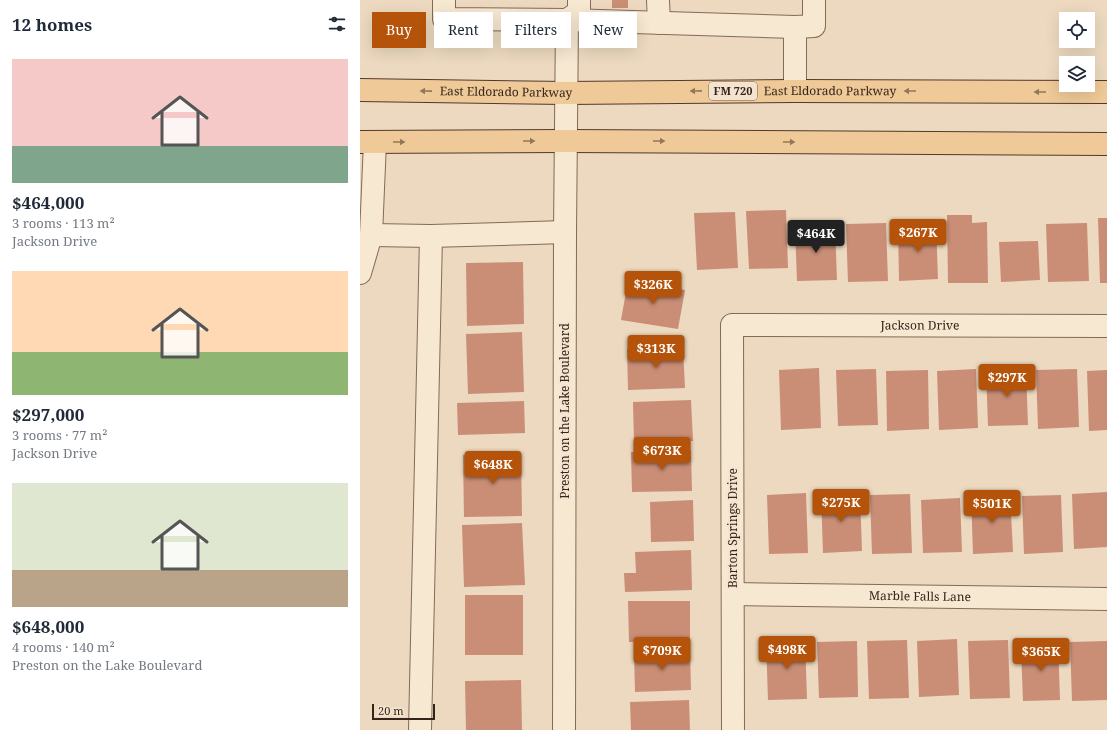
<!DOCTYPE html>
<meta charset="utf-8">
<style>
:root{--surface:#fff;--page:#f2f2f3;--text:#1f2937;--muted:#747a83;--accent:#b45309}
body{margin:0;font-family:"Noto Serif",serif;background:var(--page);color:var(--text);height:100vh;display:flex;flex-direction:column;font-size:15px;white-space:nowrap}
*{box-sizing:border-box;margin:0}
p{font-size:13px;color:var(--muted)}
.icon{flex:none;width:22px;height:22px;fill:none;stroke:currentColor;stroke-width:2;stroke-linecap:round;stroke-linejoin:round}
.map{position:relative;flex:1;overflow:hidden}
.details{display:flex;flex-direction:column;background:var(--surface);width:360px}
.details>*{flex:none}
.guide{position:absolute;left:12px;top:12px;width:380px;height:36px;display:flex;gap:8px}
.fabs{position:absolute;left:699px;top:12px;display:grid;gap:8px}
.fabs a{display:grid;place-items:center;width:36px;height:36px;border-radius:0px;background:var(--surface);box-shadow:0 4px 16px #0002;font-size:20px}
.scale{position:absolute;left:12px;bottom:10px;width:63px;box-sizing:border-box;padding-left:4px;border:2px solid #34251c;border-top:0;font-size:11px;line-height:14px;white-space:nowrap;color:#34251c;-webkit-text-stroke:3px #f4e4cf;paint-order:stroke}
.price{position:absolute;translate:-50% -34px;padding:0 9px;border-radius:4px;background:var(--accent);color:#fff;font-size:13px;line-height:26px;filter:drop-shadow(0 1px 2px #0008)}
.price::after{content:'';position:absolute;left:50%;top:24px;width:12px;height:9px;margin-left:-6px;background:inherit;clip-path:polygon(0 0,100% 0,50% 100%)}
.price.on{background:#222;color:#fff}
ul{padding:0;list-style:none}
li{display:grid;align-content:center;gap:8px;height:212px;padding:0 12px}
li span{display:grid;place-items:center;height:124px;border-radius:0px;color:#555}
li>.icon{margin-inline-start:auto}
span .icon{width:72px;height:72px;fill:#fffc;stroke-width:1}
li b{font-size:17px}
h2{display:flex;justify-content:space-between;align-items:center;height:48px;padding:0 12px;font-size:17px}
.tag{padding:0 14px;border-radius:0px;background:var(--surface);box-shadow:0 4px 16px #0002;font-size:14px;line-height:36px}
.tag.on{background:var(--accent);color:#fff}
main{display:flex;flex:1;min-height:0}
.map>svg:first-child{display:block}
.building{fill:#ca8e76}
.lines{fill:none;stroke-linecap:round;stroke-linejoin:round}
.minor-casing{stroke:#846a58;stroke-width:24}
.major-casing{stroke:#52392d;stroke-width:24}
.minor{stroke:#f7e8d2;stroke-width:22}
.major{stroke:#efc997;stroke-width:22}
.oneway{fill:#92775a}
.labels{text-anchor:middle;stroke-width:4;stroke-linejoin:round;paint-order:stroke}
.shield{fill:#f4e4cf;stroke:#6e5e52;stroke-width:1}
.shield-label{font-size:11px;font-weight:bold;fill:#34251c}
.street-label{font-size:12px;fill:#34251c;stroke:#f4e4cf}
</style>
<main>
<section class="details">
<h2>12 homes<svg class="icon" aria-label="filters" viewBox="0 0 24 24"><path d="M4 7h16M4 17h16"/><circle cx="9" cy="7" r="2"/><circle cx="15" cy="17" r="2"/></svg></h2>
<ul>
<li><span style="background:linear-gradient(#f6c9c9 70%,#7fa58c 0)"><svg class="icon" aria-label="home" viewBox="0 0 24 24"><path d="M3 11l9-7 9 7M6 9v11h12V9"/></svg></span><div><b>$464,000</b><p>3 rooms · 113 m²</p><p>Jackson Drive</p></div></li>
<li><span style="background:linear-gradient(#ffd9b3 65%,#8fb573 0)"><svg class="icon" aria-label="home" viewBox="0 0 24 24"><path d="M3 11l9-7 9 7M6 9v11h12V9"/></svg></span><div><b>$297,000</b><p>3 rooms · 77 m²</p><p>Jackson Drive</p></div></li>
<li><span style="background:linear-gradient(#dfe7d0 70%,#b9a48a 0)"><svg class="icon" aria-label="home" viewBox="0 0 24 24"><path d="M3 11l9-7 9 7M6 9v11h12V9"/></svg></span><div><b>$648,000</b><p>4 rooms · 140 m²</p><p>Preston on the Lake Boulevard</p></div></li>
</ul>
</section>
<div class="map">
<svg width="747" height="730" viewBox="0 0 747 730">
<rect width="100%" height="100%" fill="#ecd9bf"/>
<g class="building">
<rect x="252" y="0" width="16" height="8"/>
<polygon points="426,210 428,268 389,269 386,211"/>
<polygon points="375,212 378,268 337,270 334,213"/>
<polygon points="587,215 612,215 612,223 627,222 628,283 588,283"/>
<polygon points="738,218 747,218 747,283 740,283"/>
<polygon points="526,223 528,281 488,282 486,224"/>
<polygon points="727,223 729,281 688,282 686,224"/>
<polygon points="576,224 578,279 539,281 538,226"/>
<polygon points="475,226 477,280 437,281 435,227"/>
<polygon points="678,241 680,280 641,282 639,242"/>
<polygon points="163,262 164,324 107,326 106,263"/>
<polygon points="268,281 325,290 318,329 261,320"/>
<polygon points="162,332 164,392 108,394 106,334"/>
<polygon points="323,347 325,388 268,390 267,349"/>
<polygon points="459,368 461,428 421,430 419,370"/>
<polygon points="516,369 518,425 478,426 476,370"/>
<polygon points="616,369 618,428 579,430 577,371"/>
<polygon points="717,369 719,427 678,429 676,370"/>
<polygon points="568,370 569,429 527,431 526,371"/>
<polygon points="666,370 668,425 628,426 626,371"/>
<polygon points="747,370 747,430 729,431 727,371"/>
<polygon points="331,400 333,441 274,443 273,402"/>
<polygon points="164,401 165,433 98,435 97,403"/>
<polygon points="331,450 332,491 272,492 271,452"/>
<polygon points="161,453 162,516 104,517 103,455"/>
<polygon points="747,492 747,547 714,549 712,494"/>
<polygon points="446,493 448,553 409,554 407,495"/>
<polygon points="650,493 653,552 613,554 611,495"/>
<polygon points="500,494 502,551 463,553 461,495"/>
<polygon points="550,494 552,553 512,554 510,495"/>
<polygon points="701,495 703,552 664,554 662,496"/>
<polygon points="600,498 602,552 563,553 561,500"/>
<polygon points="333,500 334,541 291,542 290,502"/>
<polygon points="162,523 165,585 104,587 102,525"/>
<polygon points="331,550 332,590 265,592 264,573 276,573 275,552"/>
<rect x="105" y="595" width="58" height="60"/>
<polygon points="268,601 330,601 330,641 269,642"/>
<polygon points="445,639 447,699 408,700 406,641"/>
<polygon points="597,639 599,695 559,697 557,641"/>
<polygon points="547,640 549,698 509,699 507,641"/>
<polygon points="648,640 650,698 610,699 608,641"/>
<polygon points="698,640 700,700 663,701 661,649 673,649 673,641"/>
<polygon points="497,641 498,697 459,698 457,642"/>
<polygon points="747,641 747,700 712,701 710,642"/>
<polygon points="330,651 331,690 275,692 274,652"/>
<polygon points="161,680 162,730 106,730 105,681"/>
<polygon points="329,700 330,730 271,730 270,702"/>
</g>
<g class="lines">
<defs>
<g id="minor">
<polyline points="84,0 84,19 207,20 205,232 204,730"/>
<polyline points="298,0 299,23"/>
<polyline points="207,20 435,27 435,91"/>
<polyline points="207,20 219,12 219,0"/>
<polyline points="435,27 454,26 454,0"/>
<polyline points="11,235 71,236 205,232"/>
<polyline points="0,273 11,235 15,142"/>
<path id="s1" d="M 373,594 L 747,599"/>
<polyline points="60,730 71,236"/>
<path id="s2" d="M 373,730 L 372,325 L 747,326"/>
</g>
<g id="major">
<path id="s3" d="M 0,90 L 206,93 L 435,91 L 747,92"/>
<polyline points="0,142 206,141 747,144"/>
</g>
</defs>
<use href="#minor" class="minor-casing"/>
<use href="#major" class="major-casing"/>
<use href="#minor" class="minor"/>
<use href="#major" class="major"/>
</g>
<defs><path id="oneway-solid" d="M-6-.8H1V-3.2L6.5 0L1 3.2V.8H-6Z"/></defs>
<g class="oneway">
<use href="#oneway-solid" transform="translate(66 91) rotate(-179)"/>
<use href="#oneway-solid" transform="translate(336 91) rotate(179)"/>
<use href="#oneway-solid" transform="translate(550 91) rotate(-180)"/>
<use href="#oneway-solid" transform="translate(680 92) rotate(-180)"/>
<use href="#oneway-solid" transform="translate(169 141)"/>
<use href="#oneway-solid" transform="translate(299 141)"/>
<use href="#oneway-solid" transform="translate(39 142)"/>
<use href="#oneway-solid" transform="translate(429 142)"/>
</g>
<g class="labels">
<rect class="shield" x="349" y="82" width="48" height="18" rx="3"/>
<g class="shield-label">
<text x="373" y="95">FM 720</text>
</g>
<g class="street-label">
<text dy="4" stroke="none"><textPath href="#s3" startOffset="470">East Eldorado Parkway</textPath></text>
<text dy="4" stroke="none"><textPath href="#s3" startOffset="146">East Eldorado Parkway</textPath></text>
<text dy="4" stroke="none"><textPath href="#s2" startOffset="593">Jackson Drive</textPath></text>
<text transform="translate(205 411) rotate(-90)" y="4">Preston on the Lake Boulevard</text>
<text transform="translate(373 528) rotate(-90)" y="4">Barton Springs Drive</text>
<text dy="4" stroke="none"><textPath href="#s1" startOffset="187">Marble Falls Lane</textPath></text>
</g>
</g>
</svg>
<div class="fabs">
<a><svg class="icon" aria-label="locate" viewBox="0 0 24 24"><circle cx="12" cy="12" r="6"/><path d="M12 2v4M12 18v4M2 12h4M18 12h4"/></svg></a>
<a><svg class="icon" aria-label="layers" viewBox="0 0 24 24"><path d="M12 4l9 5-9 5-9-5zM3 14l9 5 9-5"/></svg></a>
</div>
<div class="scale">20 m</div>
<b class="price" style="left:558px;top:253px">$267K</b>
<b class="price on" style="left:456px;top:254px">$464K</b>
<b class="price" style="left:293px;top:305px">$326K</b>
<b class="price" style="left:296px;top:369px">$313K</b>
<b class="price" style="left:647px;top:398px">$297K</b>
<b class="price" style="left:302px;top:471px">$673K</b>
<b class="price" style="left:133px;top:485px">$648K</b>
<b class="price" style="left:481px;top:523px">$275K</b>
<b class="price" style="left:632px;top:524px">$501K</b>
<b class="price" style="left:427px;top:670px">$498K</b>
<b class="price" style="left:302px;top:671px">$709K</b>
<b class="price" style="left:681px;top:672px">$365K</b>
<div class="guide">
<a class="tag on">Buy</a>
<a class="tag">Rent</a>
<a class="tag">Filters</a>
<a class="tag">New</a>
</div>
</div>
</main>
